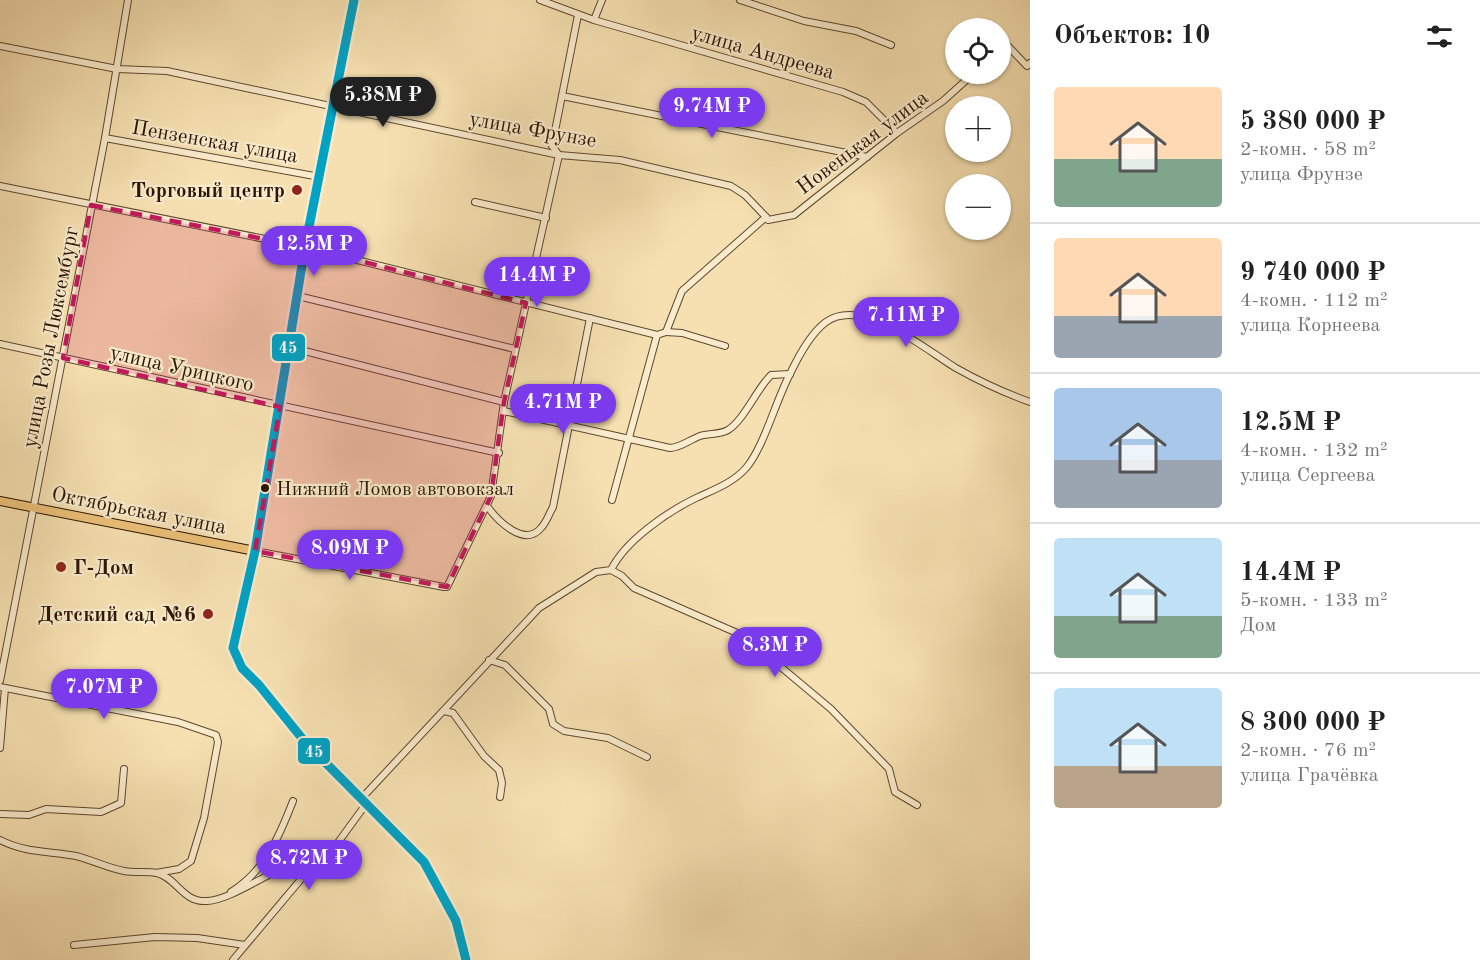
<!DOCTYPE html>
<html lang="ru">
<meta charset="utf-8">
<style>
:root{--surface:#fff;--page:#f2f2f2;--text:#222;--muted:#767676;--line:#e0e0e0;--accent:#7c3aed}
body{margin:0;font-family:"Old Standard TT",serif;background:var(--page);color:var(--text);height:100vh;display:flex;flex-direction:column;font-size:22px;white-space:nowrap}
*{box-sizing:border-box;margin:0}
p{font-size:20px;color:var(--muted)}
.icon{flex:none;width:33px;height:33px;fill:none;stroke:currentColor;stroke-width:2;stroke-linecap:round;stroke-linejoin:round}
.map{position:relative;flex:1;overflow:hidden}
.details{display:flex;flex-direction:column;background:var(--surface);width:450px}
.details>*{flex:none}
.fabs{position:absolute;left:945px;top:18px;display:grid;gap:12px}
.fabs a{display:grid;place-items:center;width:66px;height:66px;border-radius:50%;background:var(--surface);box-shadow:0 2px 4px #0004;font-size:30px}
.price{position:absolute;translate:-50% -51px;padding:0 14px;border-radius:21px;background:var(--accent);color:#fff;font-size:20px;line-height:39px;filter:drop-shadow(0 2px 3px #0008)}
.price::after{content:'';position:absolute;left:50%;top:36px;width:18px;height:14px;margin-left:-9px;background:inherit;clip-path:polygon(0 0,100% 0,50% 100%)}
.price.active{background:#222;color:#fff}
ul{padding:0;list-style:none}
li{display:flex;align-items:center;gap:18px;height:150px;padding:0 24px}
li+li{border-top:2px solid var(--line)}
li span{display:grid;place-items:center;flex:none;width:168px;height:120px;border-radius:6px;color:#555}
li>.icon{margin-inline-start:auto}
span .icon{width:72px;height:72px;fill:#fffc;stroke-width:1}
li b{font-size:26px}
h2{display:flex;justify-content:space-between;align-items:center;height:72px;padding:0 24px;font-size:26px}
main{display:flex;flex:1;min-height:0}
.map>svg:first-child{display:block}
.lines{fill:none;stroke-linecap:round;stroke-linejoin:round}
.minor-casing{stroke:#5e482e;stroke-width:8}
.major-casing{stroke:#2b1502;stroke-width:10}
.minor{stroke:#f9ebcc;stroke-width:6}
.major{stroke:#ebc078;stroke-width:8}
.bus-1-casing{stroke:#f9ebcc;stroke-width:14}
.bus-1{stroke:#02a2c4;stroke-width:9}
.marked{fill:#c2185b;fill-opacity:0.2;stroke:#c2185b;stroke-width:4.5;stroke-dasharray:12 8;stroke-linejoin:round}
.poi-dot{fill:#8f2418;stroke:#f9ebcc;stroke-width:2}
.bus-dot{fill:#2b1502;stroke:#f9ebcc;stroke-width:2}
.labels{text-anchor:middle;stroke-width:4.5;stroke-linejoin:round;paint-order:stroke}
.bus-label{font-size:20px;fill:#2b1502;stroke:#f9ebcc;text-anchor:start}
.street-label{font-size:21px;fill:#2b1502;stroke:#f9ebcc}
.poi-label{font-size:21px;font-weight:bold;fill:#2b1502;stroke:#f9ebcc;text-anchor:end}
.line-badge{stroke:#f9ebcc;stroke-width:2}
.badge-label{font-size:16px;text-anchor:middle;font-weight:bold;fill:#fff}
</style>
<main>
<div class="map">
<svg width="1030" height="960" viewBox="0 0 1030 960">
<rect width="100%" height="100%" fill="#f6e0b1"/>
<filter id="stains"><feTurbulence type="fractalNoise" baseFrequency=".00333" numOctaves="4"/><feColorMatrix values="0 0 0 0 .2 0 0 0 0 .09 0 0 0 0 .02 0 0 0 .5 -.17"/></filter>
<radialGradient id="worn" r=".72"><stop offset=".6" stop-color="#630" stop-opacity="0"/><stop offset="1" stop-color="#630" stop-opacity=".3"/></radialGradient>
<g class="lines">
<defs>
<g id="minor">
<polyline points="540,0 594,20 843,92 866,102 897,133"/>
<polyline points="740,0 804,21 856,31 891,45"/>
<polyline points="594,20 602,0"/>
<polyline points="0,46 117,69 167,71 559,155 620,160 731,186 745,195 766,217"/>
<polyline points="1000,48 1006,44 1027,66 1030,63"/>
<polyline points="562,96 867,157"/>
<polyline points="105,138 320,177"/>
<polyline points="0,186 305,247 657,335"/>
<polyline points="475,202 546,218"/>
<polyline points="766,217 768,220 794,215 897,133 943,101 973,74"/>
<polyline points="298,296 515,349"/>
<polyline points="666,332 682,333 725,346"/>
<polyline points="0,344 499,453"/>
<polyline points="289,347 504,402"/>
<path d="M 504,411 L 670,448 C 682,447 689,440 700,436 C 709,433 720,435 728,430 C 744,420 756,390 771,375 L 790,374"/>
<polyline points="612,500 657,335 666,332 682,291 766,217"/>
<path d="M 487,506 C 497,520 524,548 541,528 C 546,523 549,514 553,507 L 590,318"/>
<polyline points="611,570 622,576 634,588 744,636 831,709 889,769 895,792 917,805"/>
<polyline points="489,660 505,665 549,709 553,724 564,731 608,738 647,757"/>
<polyline points="0,681 105,138 128,0"/>
<polyline points="0,687 178,722 216,735 218,742 204,818 191,861 179,869 156,873"/>
<polyline points="444,711 453,713 484,756 499,770 502,783 500,797"/>
<polyline points="0,748 5,688"/>
<path d="M 361,799 L 539,608 L 596,572 L 611,570 C 625,541 667,512 696,498 C 713,490 733,483 746,468 C 764,447 776,400 790,374 C 798,357 811,333 826,322 C 863,296 926,350 956,368 C 979,381 1005,393 1030,402"/>
<polyline points="0,814 29,815 46,809 101,812 121,803 124,769"/>
<path d="M 0,840 C 25,853 50,851 76,856 C 92,860 108,868 124,871 C 135,873 146,871 157,873 C 177,878 183,903 207,901 C 240,899 287,854 313,865"/>
<path d="M 231,892 C 265,871 279,837 293,801"/>
<polyline points="74,945 155,937 197,938 245,945"/>
<polyline points="233,960 313,865 334,848 366,804"/>
<polyline points="466,960 456,921 424,862 305,742 259,685 242,668 233,648 255,551 444,587 447,587 491,496 504,402 559,155 552,146 578,15"/>
</g>
<polyline id="major" points="0,501 255,551 305,247 354,0"/>
</defs>
<use href="#minor" class="minor-casing"/>
<use href="#major" class="major-casing"/>
<use href="#minor" class="minor"/>
<use href="#major" class="major"/>
<defs>
<polyline id="bus-1" points="354,0 305,247 255,551 233,648 242,668 259,685 305,742 424,862 456,921 466,960"/>
</defs>
<use href="#bus-1" class="bus-1-casing"/>
<use href="#bus-1" class="bus-1"/>
</g>
<path class="marked" d="M 91,205 L 305,247 L 526,303 L 504,402 L 491,496 L 447,587 L 255,551 L 280,407 L 63,358 Z"/>
<g class="poi-dot">
<circle cx="297" cy="190" r="6"/>
<circle cx="61" cy="567" r="6"/>
<circle cx="208" cy="614" r="6"/>
</g>
<circle class="bus-dot" cx="265" cy="488" r="5"/>
<g class="labels">
<g class="bus-label">
<text x="276" y="495">Нижний Ломов автовокзал</text>
</g>
<g class="street-label">
<text transform="translate(763 52) rotate(16)" y="7">улица Андреева</text>
<text transform="translate(533 129) rotate(10)" y="7">улица Фрунзе</text>
<text transform="translate(215 141) rotate(10)" y="7">Пензенская улица</text>
<text transform="translate(862 142) rotate(-37)" y="7">Новенькая улица</text>
<text transform="translate(50 337) rotate(-79)" y="7">улица Розы Люксембург</text>
<text transform="translate(182 368) rotate(13)" y="7">улица Урицкого</text>
<text transform="translate(139 510) rotate(11)" y="7">Октябрьская улица</text>
</g>
<g class="poi-label">
<text x="285" y="197">Торговый центр</text>
<text x="73" y="574" text-anchor="start">Г-Дом</text>
<text x="196" y="621">Детский сад №6</text>
</g>
</g>
<g class="line-badge">
<rect x="271" y="333" width="35" height="29" rx="6" fill="#02a2c4"/>
<rect x="297" y="737" width="34" height="28" rx="6" fill="#02a2c4"/>
</g>
<g class="badge-label">
<text x="288" y="353">45</text>
<text x="314" y="757">45</text>
</g>
<rect width="100%" height="100%" filter="url(#stains)"/>
<rect width="100%" height="100%" fill="url(#worn)"/>
</svg>
<div class="fabs">
<a><svg class="icon" aria-label="locate" viewBox="0 0 24 24"><circle cx="12" cy="12" r="6"/><path d="M12 2v4M12 18v4M2 12h4M18 12h4"/></svg></a>
<a>+</a>
<a>−</a>
</div>
<b class="price active" style="left:383px;top:128px">5.38M ₽</b>
<b class="price" style="left:712px;top:139px">9.74M ₽</b>
<b class="price" style="left:314px;top:277px">12.5M ₽</b>
<b class="price" style="left:537px;top:308px">14.4M ₽</b>
<b class="price" style="left:906px;top:348px">7.11M ₽</b>
<b class="price" style="left:563px;top:435px">4.71M ₽</b>
<b class="price" style="left:350px;top:581px">8.09M ₽</b>
<b class="price" style="left:775px;top:678px">8.3M ₽</b>
<b class="price" style="left:104px;top:720px">7.07M ₽</b>
<b class="price" style="left:309px;top:891px">8.72M ₽</b>
</div>
<section class="details">
<h2>Объектов: 10<svg class="icon" aria-label="filters" viewBox="0 0 24 24"><path d="M4 7h16M4 17h16"/><circle cx="9" cy="7" r="2"/><circle cx="15" cy="17" r="2"/></svg></h2>
<ul>
<li><span style="background:linear-gradient(#ffd9b3 60%,#7fa58c 0)"><svg class="icon" aria-label="home" viewBox="0 0 24 24"><path d="M3 11l9-7 9 7M6 9v11h12V9"/></svg></span><div><b>5 380 000 ₽</b><p>2-комн. · 58 m²</p><p>улица Фрунзе</p></div></li>
<li><span style="background:linear-gradient(#ffd9b3 65%,#9aa5b1 0)"><svg class="icon" aria-label="home" viewBox="0 0 24 24"><path d="M3 11l9-7 9 7M6 9v11h12V9"/></svg></span><div><b>9 740 000 ₽</b><p>4-комн. · 112 m²</p><p>улица Корнеева</p></div></li>
<li><span style="background:linear-gradient(#a9c7e8 60%,#9aa5b1 0)"><svg class="icon" aria-label="home" viewBox="0 0 24 24"><path d="M3 11l9-7 9 7M6 9v11h12V9"/></svg></span><div><b>12.5M ₽</b><p>4-комн. · 132 m²</p><p>улица Сергеева</p></div></li>
<li><span style="background:linear-gradient(#bfe0f5 65%,#7fa58c 0)"><svg class="icon" aria-label="home" viewBox="0 0 24 24"><path d="M3 11l9-7 9 7M6 9v11h12V9"/></svg></span><div><b>14.4M ₽</b><p>5-комн. · 133 m²</p><p>Дом</p></div></li>
<li><span style="background:linear-gradient(#bfe0f5 65%,#b9a48a 0)"><svg class="icon" aria-label="home" viewBox="0 0 24 24"><path d="M3 11l9-7 9 7M6 9v11h12V9"/></svg></span><div><b>8 300 000 ₽</b><p>2-комн. · 76 m²</p><p>улица Грачёвка</p></div></li>
</ul>
</section>
</main>
